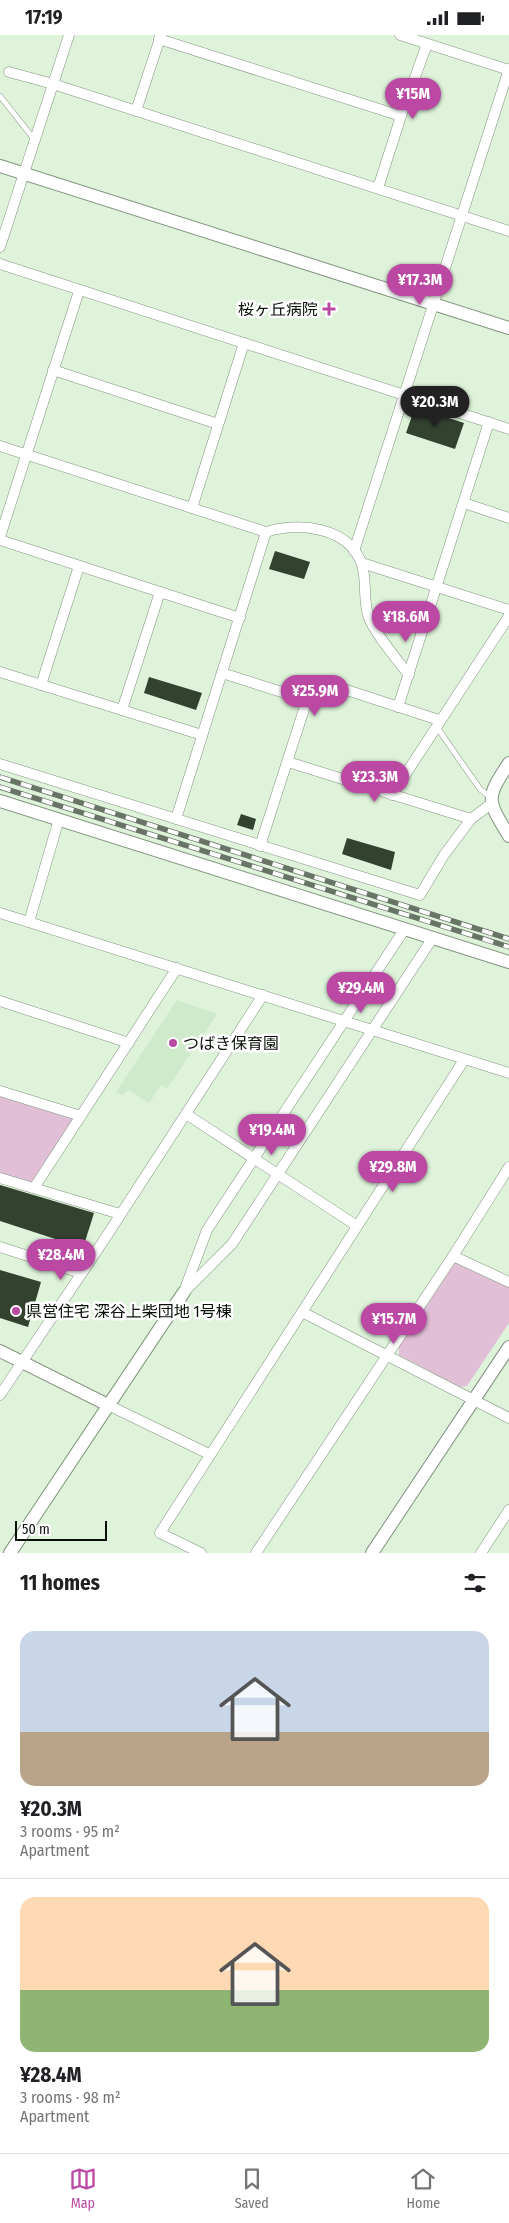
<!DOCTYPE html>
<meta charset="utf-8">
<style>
:root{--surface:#fff;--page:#f6f6f6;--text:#202124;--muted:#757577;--line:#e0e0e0;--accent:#bb48a2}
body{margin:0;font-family:"Fira Sans Condensed","Noto Sans JP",sans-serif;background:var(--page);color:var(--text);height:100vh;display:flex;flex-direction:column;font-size:19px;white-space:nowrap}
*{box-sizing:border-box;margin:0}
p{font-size:16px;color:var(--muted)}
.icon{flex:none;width:28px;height:28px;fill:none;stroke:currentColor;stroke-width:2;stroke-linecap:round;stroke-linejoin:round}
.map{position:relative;height:1518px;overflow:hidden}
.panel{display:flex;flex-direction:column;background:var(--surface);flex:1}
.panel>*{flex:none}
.scale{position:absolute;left:15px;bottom:12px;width:92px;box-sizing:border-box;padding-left:5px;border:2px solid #080f07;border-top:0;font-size:14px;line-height:18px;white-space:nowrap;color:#080f07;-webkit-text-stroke:4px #fff;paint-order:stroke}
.price{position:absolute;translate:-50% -42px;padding:0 11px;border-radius:18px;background:var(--accent);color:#fff;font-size:16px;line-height:32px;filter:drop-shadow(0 1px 2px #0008)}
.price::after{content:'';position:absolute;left:50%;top:30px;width:15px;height:11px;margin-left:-8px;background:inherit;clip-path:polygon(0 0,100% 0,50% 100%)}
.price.selected{background:#222;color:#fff}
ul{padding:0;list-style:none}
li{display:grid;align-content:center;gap:10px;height:265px;padding:0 20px}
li+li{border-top:1px solid var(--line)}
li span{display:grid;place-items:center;height:155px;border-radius:15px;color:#555}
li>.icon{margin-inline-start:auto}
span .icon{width:90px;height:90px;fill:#fffc;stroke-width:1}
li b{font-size:21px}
h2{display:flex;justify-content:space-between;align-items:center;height:60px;padding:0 20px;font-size:21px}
.status{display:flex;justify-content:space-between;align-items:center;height:35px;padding:0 25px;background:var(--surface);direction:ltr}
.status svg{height:14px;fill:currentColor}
.menu{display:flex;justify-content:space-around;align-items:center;height:70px;border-top:1px solid var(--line);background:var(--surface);font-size:14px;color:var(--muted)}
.menu a{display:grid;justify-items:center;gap:2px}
.menu .selected{color:var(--accent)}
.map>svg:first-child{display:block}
.built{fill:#cfe9cb}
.green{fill:#e1bfd7}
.building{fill:#32422f}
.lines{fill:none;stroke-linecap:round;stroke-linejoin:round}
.service-casing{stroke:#81947e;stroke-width:6}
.minor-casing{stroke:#81947e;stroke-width:11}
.tertiary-casing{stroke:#81947e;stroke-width:14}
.service{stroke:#fff;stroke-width:5}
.minor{stroke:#fff;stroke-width:10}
.tertiary{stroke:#fff;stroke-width:12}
.rail-casing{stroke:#687566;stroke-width:5.5}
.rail{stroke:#fff;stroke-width:4;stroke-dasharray:11;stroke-linecap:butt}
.poi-dot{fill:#bb48a2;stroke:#fff;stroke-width:2}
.labels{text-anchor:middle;stroke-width:5;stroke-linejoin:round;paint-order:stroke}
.poi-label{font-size:16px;fill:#080f07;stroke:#fff;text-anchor:start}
</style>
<div class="status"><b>17:19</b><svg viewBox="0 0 49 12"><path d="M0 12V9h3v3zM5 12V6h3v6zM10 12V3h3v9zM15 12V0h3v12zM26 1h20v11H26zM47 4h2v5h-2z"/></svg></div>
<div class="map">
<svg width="509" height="1518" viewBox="0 0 509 1518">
<rect width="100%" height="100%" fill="#def3da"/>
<polygon class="built" points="177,965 217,979 167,1054 161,1050 149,1068 128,1055 122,1060 116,1057"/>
<g class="green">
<polygon points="0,1056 81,1081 34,1153 0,1143"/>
<polygon points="455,1228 462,1228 509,1252 509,1288 467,1351 460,1352 399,1320 399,1312"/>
</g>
<g class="building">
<polygon points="415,372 464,388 455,414 406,398"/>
<polygon points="275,516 310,527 304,544 269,534"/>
<polygon points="149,642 202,658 196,675 144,658"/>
<polygon points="241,779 256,784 253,795 237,790"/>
<polygon points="347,803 395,817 391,835 342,819"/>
<polygon points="0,1150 94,1178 83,1213 0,1186"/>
<polygon points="0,1235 41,1247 28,1292 0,1283"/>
</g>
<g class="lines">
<defs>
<g id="service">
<polyline points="0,61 34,104"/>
<polyline points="436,691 480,754 490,762"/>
</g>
<g id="minor">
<polyline points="400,0 509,35"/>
<polyline points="159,4 401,81"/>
<polyline points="9,37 53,49 509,196"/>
<polyline points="136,76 161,0"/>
<polyline points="378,153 401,81 427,9"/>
<polyline points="0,212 69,0"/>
<polyline points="0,229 509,394"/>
<polyline points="53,335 218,389"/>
<path d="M 0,411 L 266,497 C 298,487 349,491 362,530 C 367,546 363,563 368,580 C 372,595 398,626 409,640"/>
<polyline points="464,468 509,483"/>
<polyline points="192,473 244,308"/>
<polyline points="0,502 79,256"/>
<polyline points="0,505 240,583"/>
<polyline points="354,516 509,34"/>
<polyline points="362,528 509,575"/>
<polyline points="0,637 202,700"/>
<polyline points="222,638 307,665"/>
<polyline points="41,650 79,531"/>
<polyline points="398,672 489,387"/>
<polyline points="122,675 160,557"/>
<polyline points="288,727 471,784"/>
<polyline points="0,729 420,860 444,820 471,784 491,769"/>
<polyline points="392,760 509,581"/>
<polyline points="176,784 266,497"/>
<polyline points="260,811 307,665 314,653 325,648 439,685"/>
<polyline points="0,878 509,1038"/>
<polyline points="29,887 59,784"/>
<polyline points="0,966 129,1008"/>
<polyline points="0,1056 81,1081"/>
<polyline points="186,1079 357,1191"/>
<polyline points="0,1143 120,1179"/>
<polyline points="34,1153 177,933"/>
<polyline points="0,1212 81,1238"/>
<polyline points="453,1221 509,1247"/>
<polyline points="186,1251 207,1195 404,895"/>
<polyline points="184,1257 232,1209 432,904"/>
<polyline points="302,1277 509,1383"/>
<polyline points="0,1360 104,1205 263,960"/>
<polyline points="108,1370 209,1419"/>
<polyline points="201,1518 160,1498 464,1025"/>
<polyline points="256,1518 453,1221 509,1132"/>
<polyline points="481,1518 509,1475"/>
</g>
<g id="tertiary">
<polyline points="0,131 509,293"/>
<path d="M 509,728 C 485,764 487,765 509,801"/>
<polyline points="0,766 509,927"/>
<polyline points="0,1316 108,1370"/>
<polyline points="10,1518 184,1257"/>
<polyline points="372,1518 509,1312"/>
</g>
</defs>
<use href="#service" class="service-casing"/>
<use href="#minor" class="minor-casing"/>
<use href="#tertiary" class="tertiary-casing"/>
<use href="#service" class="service"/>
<use href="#minor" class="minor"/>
<use href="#tertiary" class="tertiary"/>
<defs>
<g id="rail">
<polyline points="0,742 509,904"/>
<polyline points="0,752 509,912"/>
</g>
</defs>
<use href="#rail" class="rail-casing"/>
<use href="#rail" class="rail"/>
</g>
<g class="poi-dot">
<path d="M326.5 266.5h5v5h5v5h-5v5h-5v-5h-5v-5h5z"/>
<circle cx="173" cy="1008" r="5"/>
<circle cx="16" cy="1276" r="5"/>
</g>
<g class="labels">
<g class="poi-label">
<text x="318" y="280" text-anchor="end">桜ヶ丘病院</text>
<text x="183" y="1014">つばき保育園</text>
<text x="26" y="1282">県営住宅 深谷上柴団地 1号棟</text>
</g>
</g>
</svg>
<div class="scale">50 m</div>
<b class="price" style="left:413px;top:85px">¥15M</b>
<b class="price" style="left:420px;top:271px">¥17.3M</b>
<b class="price selected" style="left:435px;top:393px">¥20.3M</b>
<b class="price" style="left:406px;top:608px">¥18.6M</b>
<b class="price" style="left:315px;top:682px">¥25.9M</b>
<b class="price" style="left:375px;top:768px">¥23.3M</b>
<b class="price" style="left:361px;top:979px">¥29.4M</b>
<b class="price" style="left:272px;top:1121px">¥19.4M</b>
<b class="price" style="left:393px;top:1158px">¥29.8M</b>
<b class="price" style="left:61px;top:1246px">¥28.4M</b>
<b class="price" style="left:394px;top:1310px">¥15.7M</b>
</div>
<section class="panel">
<h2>11 homes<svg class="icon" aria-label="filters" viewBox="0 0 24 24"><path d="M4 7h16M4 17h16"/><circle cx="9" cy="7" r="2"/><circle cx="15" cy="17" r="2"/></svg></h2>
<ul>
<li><span style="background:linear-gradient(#c9d6e8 65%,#b9a48a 0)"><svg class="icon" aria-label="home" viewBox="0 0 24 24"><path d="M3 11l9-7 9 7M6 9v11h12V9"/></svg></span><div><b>¥20.3M</b><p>3 rooms · 95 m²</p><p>Apartment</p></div></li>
<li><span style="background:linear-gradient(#ffd9b3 60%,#8fb573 0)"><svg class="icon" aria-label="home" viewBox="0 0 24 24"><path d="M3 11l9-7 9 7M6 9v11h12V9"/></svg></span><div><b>¥28.4M</b><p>3 rooms · 98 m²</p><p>Apartment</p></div></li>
</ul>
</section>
<nav class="menu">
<a class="selected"><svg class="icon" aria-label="map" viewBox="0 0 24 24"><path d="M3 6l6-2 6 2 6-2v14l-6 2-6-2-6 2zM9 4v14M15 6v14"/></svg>Map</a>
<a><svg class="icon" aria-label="saved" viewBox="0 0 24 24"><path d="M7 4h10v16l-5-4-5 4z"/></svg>Saved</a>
<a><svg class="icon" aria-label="home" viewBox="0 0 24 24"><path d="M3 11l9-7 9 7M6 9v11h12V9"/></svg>Home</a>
</nav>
